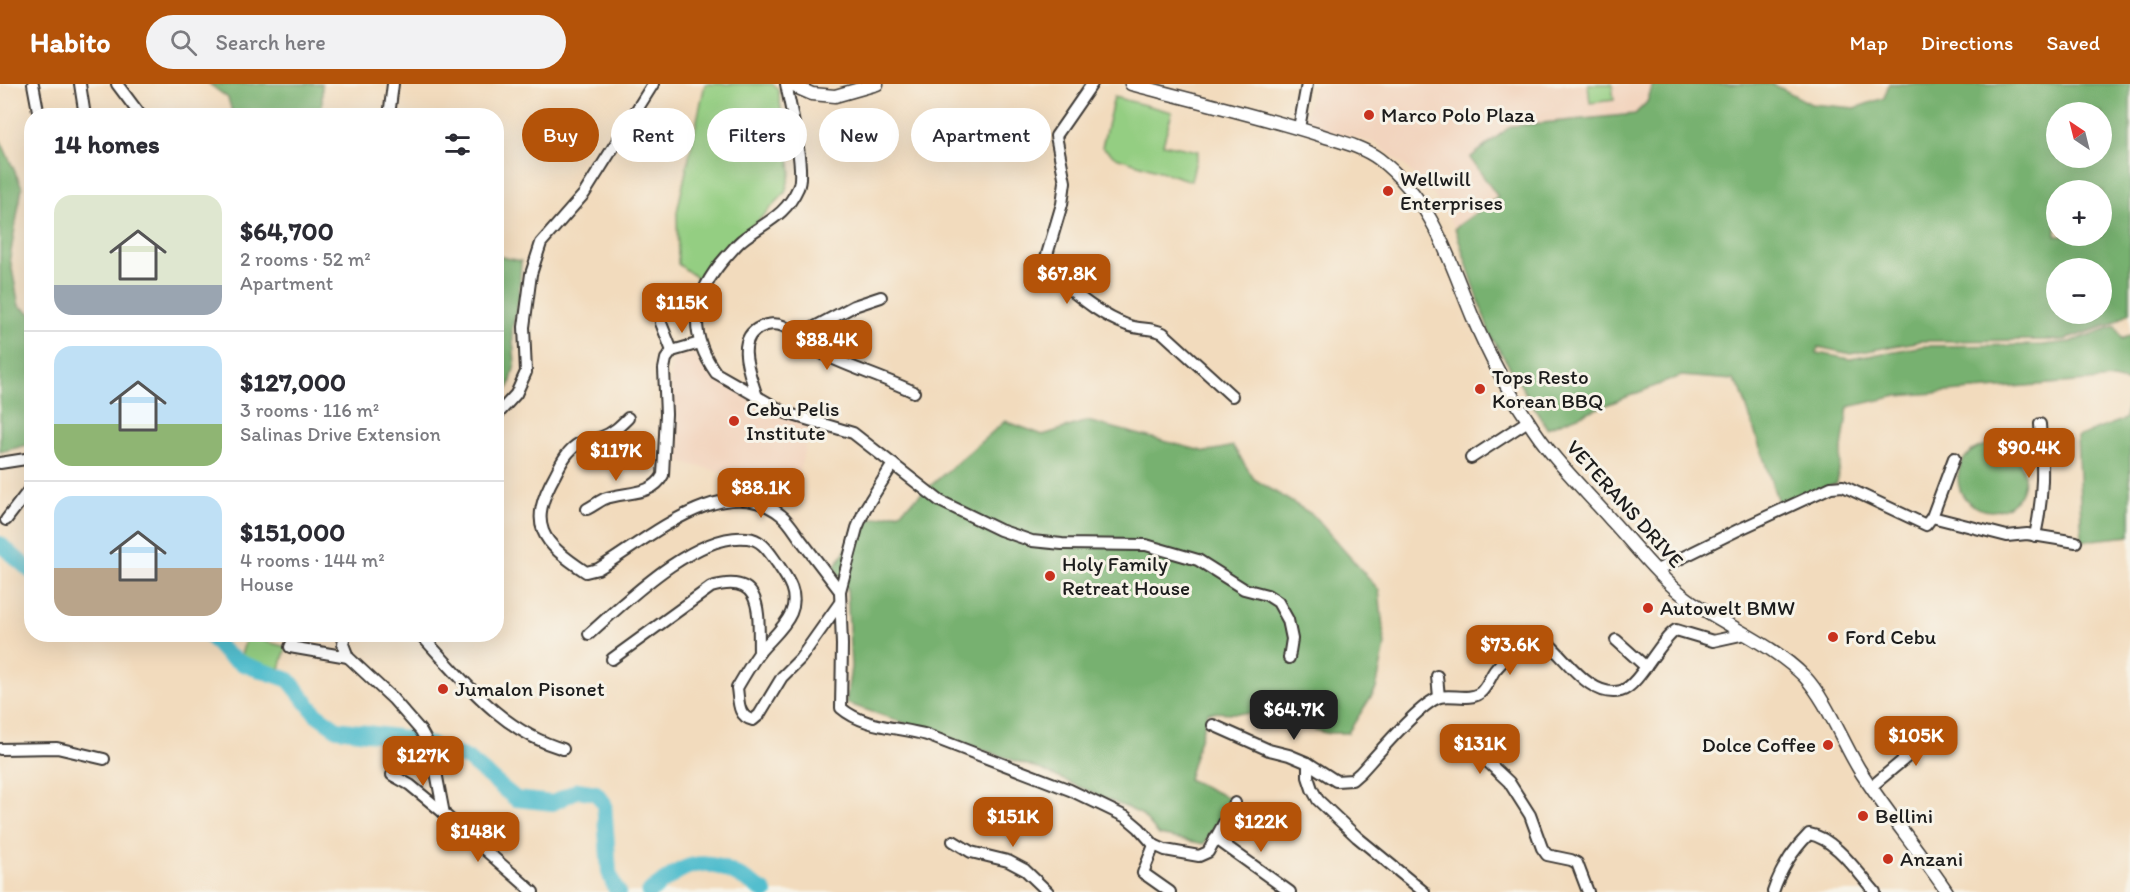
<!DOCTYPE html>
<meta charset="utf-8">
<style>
:root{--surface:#fff;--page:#f2f2f3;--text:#2b2b33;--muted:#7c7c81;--line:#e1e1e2;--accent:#b45309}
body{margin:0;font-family:Itim,sans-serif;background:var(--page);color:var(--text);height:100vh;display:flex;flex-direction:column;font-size:22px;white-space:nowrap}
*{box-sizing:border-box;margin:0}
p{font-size:20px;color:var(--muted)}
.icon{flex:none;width:33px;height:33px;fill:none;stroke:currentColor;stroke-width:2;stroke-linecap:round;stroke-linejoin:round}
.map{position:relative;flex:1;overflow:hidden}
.side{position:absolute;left:24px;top:24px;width:480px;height:534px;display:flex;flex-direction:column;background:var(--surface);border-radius:24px;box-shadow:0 6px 24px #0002}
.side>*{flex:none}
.banner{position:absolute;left:522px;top:24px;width:570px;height:54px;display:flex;gap:12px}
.needle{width:39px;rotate:325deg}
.buttons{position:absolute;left:2046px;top:18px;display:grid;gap:12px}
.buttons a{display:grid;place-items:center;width:66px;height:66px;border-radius:50%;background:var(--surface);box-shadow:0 6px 24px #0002;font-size:30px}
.price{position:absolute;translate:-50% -51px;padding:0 14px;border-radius:12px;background:var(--accent);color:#fff;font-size:20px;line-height:39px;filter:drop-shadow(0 2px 3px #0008)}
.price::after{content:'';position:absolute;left:50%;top:36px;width:18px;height:14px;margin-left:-9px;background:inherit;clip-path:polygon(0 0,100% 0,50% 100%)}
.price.selected{background:#222;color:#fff}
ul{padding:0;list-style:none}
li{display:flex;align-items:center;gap:18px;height:150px;padding:0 30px}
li+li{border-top:2px solid var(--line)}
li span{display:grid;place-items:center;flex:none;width:168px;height:120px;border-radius:18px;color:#555}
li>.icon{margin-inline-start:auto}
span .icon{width:72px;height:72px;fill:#fffc;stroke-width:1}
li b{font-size:26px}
h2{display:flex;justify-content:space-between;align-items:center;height:72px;padding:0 30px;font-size:26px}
.tag{padding:0 21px;border-radius:27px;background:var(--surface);box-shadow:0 6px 24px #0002;font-size:21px;line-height:54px}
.tag.selected{background:var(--accent);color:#fff}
header{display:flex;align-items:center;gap:36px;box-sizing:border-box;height:84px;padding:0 30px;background:var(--accent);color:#fff}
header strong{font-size:28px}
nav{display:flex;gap:33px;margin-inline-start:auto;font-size:21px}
.search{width:420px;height:54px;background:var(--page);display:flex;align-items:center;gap:15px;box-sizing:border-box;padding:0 21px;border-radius:33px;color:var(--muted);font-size:22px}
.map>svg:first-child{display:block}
.built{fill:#f2d4be}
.green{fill:#94ce82;stroke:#58754f;stroke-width:1.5}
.forest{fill:#77b170;stroke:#4a6646;stroke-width:1.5;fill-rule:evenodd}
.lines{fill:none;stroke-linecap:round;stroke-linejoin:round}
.river{stroke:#52bece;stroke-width:16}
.minor-casing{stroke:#3c3934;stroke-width:14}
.major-casing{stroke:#3c3934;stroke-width:15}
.minor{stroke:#fff;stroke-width:10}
.major{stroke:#fff;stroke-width:12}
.poi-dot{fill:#c8321e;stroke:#f7f3e8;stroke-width:2}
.labels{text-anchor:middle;stroke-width:6;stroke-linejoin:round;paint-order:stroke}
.poi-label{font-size:21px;fill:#1c1c1c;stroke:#f7f3e8;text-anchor:start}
.street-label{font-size:21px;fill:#1c1c1c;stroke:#f7f3e8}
</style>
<header>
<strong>Habito</strong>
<div class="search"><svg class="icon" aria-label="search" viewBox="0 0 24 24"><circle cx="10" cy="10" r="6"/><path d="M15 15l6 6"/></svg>Search here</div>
<nav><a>Map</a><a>Directions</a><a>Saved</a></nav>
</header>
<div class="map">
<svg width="2130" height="808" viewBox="0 0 2130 808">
<rect width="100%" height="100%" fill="#f7f3e8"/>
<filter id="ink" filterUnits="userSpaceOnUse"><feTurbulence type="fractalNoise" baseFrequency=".0167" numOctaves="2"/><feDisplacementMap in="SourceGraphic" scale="12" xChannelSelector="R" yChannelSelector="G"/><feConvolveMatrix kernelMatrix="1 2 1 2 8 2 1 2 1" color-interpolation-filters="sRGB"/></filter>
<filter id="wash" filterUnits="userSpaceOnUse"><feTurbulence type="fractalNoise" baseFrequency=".008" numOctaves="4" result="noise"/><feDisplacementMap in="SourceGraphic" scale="24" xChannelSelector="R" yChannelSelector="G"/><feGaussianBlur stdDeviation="1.35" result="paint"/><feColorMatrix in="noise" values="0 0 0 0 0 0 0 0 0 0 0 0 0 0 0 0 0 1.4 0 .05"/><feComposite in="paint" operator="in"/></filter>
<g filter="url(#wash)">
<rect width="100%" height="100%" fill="#f2dbbd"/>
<g class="built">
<polygon points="1313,0 1653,0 1647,18 1635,30 1511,42 1470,74 1498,113 1455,144 1433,110 1406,83 1375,59 1303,42"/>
<polygon points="697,265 711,291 811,340 795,405 671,376 671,279 675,270"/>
</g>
<g class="green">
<polygon points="705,0 772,0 778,5 791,87 785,109 758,137 729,159 700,196 678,180 677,128"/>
<polygon points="1588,0 1612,0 1614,16 1590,19"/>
<polygon points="1114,13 1172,28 1163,60 1198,67 1191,97 1116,73 1102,63"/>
<polygon points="247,552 286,563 280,585 240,574"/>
</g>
<g class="forest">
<polygon points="209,0 322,0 322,31 233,31 228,14"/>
<path d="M 1653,0 L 1773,0 L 1811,20 L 1855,24 L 1884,14 L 1889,0 L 2130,0 L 2130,228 L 2112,240 L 2064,256 L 1921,257 L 1851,270 L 1818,263 L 1817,269 L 1850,275 L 1923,262 L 2043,261 L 2070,258 L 2115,242 L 2122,255 L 2130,251 L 2130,452 L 2082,457 L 2077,353 L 2125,335 L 2130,299 L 2113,295 L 1897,312 L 1848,323 L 1837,399 L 1778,418 L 1741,306 L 1733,296 L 1681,292 L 1547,344 L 1490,251 L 1455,144 L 1498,113 L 1470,74 L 1511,42 L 1635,30 L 1647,18 ZM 2056,28 L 2102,28 L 2102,74 L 2056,74 ZM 2056,106 L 2102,106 L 2102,152 L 2056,152 ZM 2056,184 L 2102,184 L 2102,230 L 2056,230 Z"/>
<polygon points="0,55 22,103 10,174 19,222 32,230 31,360 0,368"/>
<polygon points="497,172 521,177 519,213 512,246 515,280 510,301 497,321"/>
<polygon points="1005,337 1043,351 1087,337 1206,368 1233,362 1254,395 1313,431 1379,506 1385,562 1376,605 1348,649 1326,649 1258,630 1208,628 1188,695 1231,715 1204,760 1159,751 1141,730 1039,685 846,619 851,583 847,504 834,483 865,437 900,428"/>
<circle cx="1991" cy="394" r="33"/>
</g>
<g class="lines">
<g class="river">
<polyline points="0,460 32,488"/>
<polyline points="208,550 227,571 243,580 289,596 316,630 337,645 404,654 435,662 468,675 516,715 553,719 578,706 596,709 604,719 609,788 614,802 618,808"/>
<path d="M 649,808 C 661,800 673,789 685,784 C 713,771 742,794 765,808"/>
</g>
</g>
</g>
<g filter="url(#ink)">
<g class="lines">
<defs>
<g id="minor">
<polyline points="33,0 39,32"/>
<polyline points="80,0 85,32"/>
<polyline points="117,0 141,32"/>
<path d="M 786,0 C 790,21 806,88 798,104 C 785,133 765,138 742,156 C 736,161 731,168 726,173 C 693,210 686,247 716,289 L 786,329 L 853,349 L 940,417 L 1000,446 L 1032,457 L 1062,460 L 1146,461 L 1198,476 L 1244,505 L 1267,511 L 1278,518 L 1288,536 L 1292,555 L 1289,574"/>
<path d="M 1092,0 L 1056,52 L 1065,98 L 1062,120 L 1046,174 L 1049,189 C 1074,208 1097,230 1127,241 C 1139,246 1150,243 1163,249 L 1232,312"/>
<polyline points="389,32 393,0"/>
<polyline points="1299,44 1307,0"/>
<polyline points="654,212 678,213 699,217"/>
<polyline points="661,239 672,267"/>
<polyline points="798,252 854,222 881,213"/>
<path d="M 757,313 C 751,292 733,255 761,243 C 767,240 776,239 783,242 C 798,249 810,263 825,271 C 854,285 885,294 914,308"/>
<polyline points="496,332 516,310 526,288 524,243 531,190 541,159 584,110 653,0"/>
<path d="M 628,334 C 620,342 613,349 602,353 C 595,356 586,356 580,359 C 567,366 561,379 555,391 C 527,441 541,458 586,488 L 598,485 C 646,457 725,384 781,431 C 789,437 795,448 801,456 C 814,473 827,490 840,507"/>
<polyline points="1471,374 1528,337"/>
<polyline points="0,379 32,374"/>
<path d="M 893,380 L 865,425 L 857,444 L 840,507 L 842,561 L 841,624 C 864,644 900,643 927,651 L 1070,706 L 1126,733 L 1139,744 L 1154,761 L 1165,766 L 1199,772 L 1208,768 L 1235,719"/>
<path d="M 587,425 C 593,422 598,418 604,415 C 624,407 652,413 663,391 L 666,330 L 664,285 L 666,275 L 672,267 L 700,259"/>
<polyline points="1932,433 2007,452 2027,450 2076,458"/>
<polyline points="6,436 32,402"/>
<path d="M 2035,452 C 2044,411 2043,381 2040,340"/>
<polyline points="1657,486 1738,446 1831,403 1843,402 1926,441 1932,433 1954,374"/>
<polyline points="296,550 290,563 348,573"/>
<polyline points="345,550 343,560 348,573 393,615 421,647 432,667 444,730 533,808"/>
<path d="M 420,550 C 463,596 501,647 563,665"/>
<path d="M 589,550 C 625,518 696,448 747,454 C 762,455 769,468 777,479 C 788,495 799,510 791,529 C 784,545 769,556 759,569 C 751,580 744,592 737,604 C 739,616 737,633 753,636 L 759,631 L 782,593 L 800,575 L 839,520"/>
<polyline points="1616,556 1646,583"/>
<path d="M 612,575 L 711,503 C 765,487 758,531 759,569"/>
<polyline points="1437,592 1439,613"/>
<path d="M 1213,641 L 1269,666 L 1289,671 L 1308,679 L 1336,697 L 1352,696 L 1360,689 C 1376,672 1420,619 1440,613 C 1452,610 1470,617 1480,609 C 1487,603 1490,593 1495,586 C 1502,578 1522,554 1532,552 C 1554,549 1582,617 1621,607 C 1639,602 1659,557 1676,546 L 1713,557 L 1745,550"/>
<polyline points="1471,662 1509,698 1530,731 1542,764 1547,771 1571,776 1577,779 1588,808"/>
<polyline points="0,665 57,664 104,675"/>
<polyline points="1308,679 1308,693 1312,705 1318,716 1357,753 1424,808"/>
<polyline points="392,691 410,701 444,729"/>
<polyline points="1871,703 1938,647"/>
<polyline points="1215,754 1290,808"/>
<polyline points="953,757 971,768 1008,777 1025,786 1048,808"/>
<polyline points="1154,761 1143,789 1170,808"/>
<path d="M 1773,808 C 1780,787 1793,766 1809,750 C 1835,754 1858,789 1875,808"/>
</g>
<g id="major">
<polyline points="789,0 812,10 835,12 877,0"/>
<path d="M 1131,0 C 1195,17 1260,32 1323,52 C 1342,58 1363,63 1379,75 C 1434,118 1448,174 1473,234 C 1488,269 1506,304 1527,335 C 1550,373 1583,404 1612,437 C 1636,463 1659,494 1688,515 C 1725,542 1771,559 1804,592 C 1826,615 1842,657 1859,685 C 1886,728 1919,766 1947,808"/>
</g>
</defs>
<use href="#minor" class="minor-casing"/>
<use href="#major" class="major-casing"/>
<use href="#minor" class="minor"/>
<use href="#major" class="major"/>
</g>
</g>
<g class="poi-dot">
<circle cx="1369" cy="31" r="6"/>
<circle cx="1388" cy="107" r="6"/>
<circle cx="1480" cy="305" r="6"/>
<circle cx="734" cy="337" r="6"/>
<circle cx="1050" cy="492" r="6"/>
<circle cx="1648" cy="524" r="6"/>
<circle cx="1833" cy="553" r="6"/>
<circle cx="443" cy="605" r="6"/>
<circle cx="1828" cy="661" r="6"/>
<circle cx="1863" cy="732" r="6"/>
<circle cx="1888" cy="775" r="6"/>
</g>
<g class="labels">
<g class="poi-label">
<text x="1381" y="38">Marco Polo Plaza</text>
<text x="1400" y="102">Wellwill<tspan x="1400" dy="24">Enterprises</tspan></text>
<text x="1492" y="300">Tops Resto<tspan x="1492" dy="24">Korean BBQ</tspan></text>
<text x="746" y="332">Cebu Pelis<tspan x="746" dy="24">Institute</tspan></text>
<text x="1062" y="487">Holy Family<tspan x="1062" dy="24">Retreat House</tspan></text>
<text x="1660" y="531">Autowelt BMW</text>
<text x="1845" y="560">Ford Cebu</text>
<text x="455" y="612">Jumalon Pisonet</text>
<text x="1816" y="668" text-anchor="end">Dolce Coffee</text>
<text x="1875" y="739">Bellini</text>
<text x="1900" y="782">Anzani</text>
</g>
<g class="street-label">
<text transform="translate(1625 420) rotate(48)" y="7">VETERANS DRIVE</text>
</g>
</g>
</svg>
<div class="buttons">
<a><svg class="needle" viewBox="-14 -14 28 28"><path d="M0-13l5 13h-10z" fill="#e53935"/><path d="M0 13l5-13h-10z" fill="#7c7c81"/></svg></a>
<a>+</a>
<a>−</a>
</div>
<b class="price" style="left:1067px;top:221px">$67.8K</b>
<b class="price" style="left:682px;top:250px">$115K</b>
<b class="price" style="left:827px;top:287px">$88.4K</b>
<b class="price" style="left:2029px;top:395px">$90.4K</b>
<b class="price" style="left:616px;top:398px">$117K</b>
<b class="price" style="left:761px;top:435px">$88.1K</b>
<b class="price" style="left:1510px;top:592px">$73.6K</b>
<b class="price selected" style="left:1294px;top:657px">$64.7K</b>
<b class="price" style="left:1916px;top:683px">$105K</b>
<b class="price" style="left:1480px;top:691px">$131K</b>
<b class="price" style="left:423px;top:703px">$127K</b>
<b class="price" style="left:1013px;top:764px">$151K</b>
<b class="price" style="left:1261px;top:769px">$122K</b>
<b class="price" style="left:478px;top:779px">$148K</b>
<div class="banner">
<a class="tag selected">Buy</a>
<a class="tag">Rent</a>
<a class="tag">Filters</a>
<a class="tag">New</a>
<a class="tag">Apartment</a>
</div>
<section class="side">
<h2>14 homes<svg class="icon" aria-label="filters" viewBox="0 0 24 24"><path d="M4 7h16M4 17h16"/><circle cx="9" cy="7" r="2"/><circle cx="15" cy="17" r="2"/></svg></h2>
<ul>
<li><span style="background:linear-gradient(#dfe7d0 75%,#9aa5b1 0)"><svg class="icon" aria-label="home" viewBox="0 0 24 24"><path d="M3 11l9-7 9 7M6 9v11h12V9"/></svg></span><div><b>$64,700</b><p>2 rooms · 52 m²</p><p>Apartment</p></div></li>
<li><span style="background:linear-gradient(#bfe0f5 65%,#8fb573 0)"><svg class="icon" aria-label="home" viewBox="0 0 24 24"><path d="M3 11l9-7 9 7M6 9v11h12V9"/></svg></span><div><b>$127,000</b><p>3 rooms · 116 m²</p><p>Salinas Drive Extension</p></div></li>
<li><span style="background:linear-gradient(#bfe0f5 60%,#b9a48a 0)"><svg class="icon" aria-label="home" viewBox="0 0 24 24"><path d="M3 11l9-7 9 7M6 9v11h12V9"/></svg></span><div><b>$151,000</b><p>4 rooms · 144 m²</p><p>House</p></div></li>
</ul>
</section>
</div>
